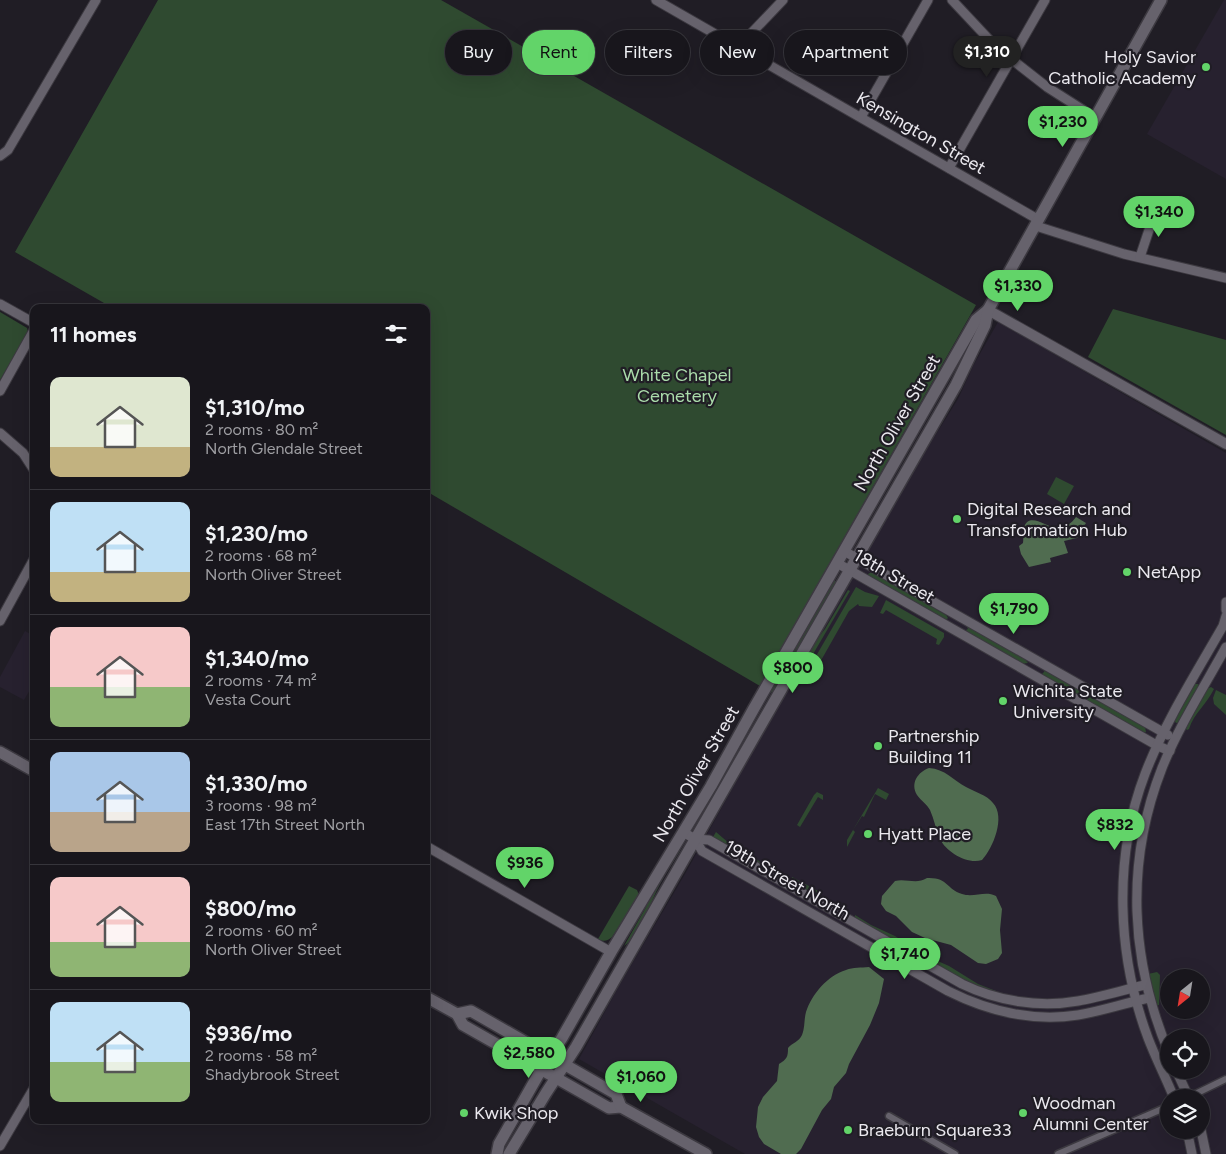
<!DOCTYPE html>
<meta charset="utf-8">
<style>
:root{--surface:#18161c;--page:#211f25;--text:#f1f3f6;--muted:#9f9fa3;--line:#36353b;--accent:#62d469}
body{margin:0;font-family:Figtree,sans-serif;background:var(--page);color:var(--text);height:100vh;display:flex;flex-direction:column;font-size:19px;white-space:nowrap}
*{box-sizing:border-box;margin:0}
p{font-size:16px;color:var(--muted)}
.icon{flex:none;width:28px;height:28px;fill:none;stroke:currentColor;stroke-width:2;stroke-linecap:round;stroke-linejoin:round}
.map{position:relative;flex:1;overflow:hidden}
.side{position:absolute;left:30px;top:304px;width:400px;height:820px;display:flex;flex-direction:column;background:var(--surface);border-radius:10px;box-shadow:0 5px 20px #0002,0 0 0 1px var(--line)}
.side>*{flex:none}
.banner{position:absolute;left:445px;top:30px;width:475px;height:45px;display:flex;gap:10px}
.needle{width:32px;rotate:210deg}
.fabs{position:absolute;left:1160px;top:969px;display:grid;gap:10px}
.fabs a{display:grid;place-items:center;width:50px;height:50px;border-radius:50%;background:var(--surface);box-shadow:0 5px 20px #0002,0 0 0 1px var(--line);font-size:25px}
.price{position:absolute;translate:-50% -42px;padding:0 11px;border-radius:18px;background:var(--accent);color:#111;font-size:16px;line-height:32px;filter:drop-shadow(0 1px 2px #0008)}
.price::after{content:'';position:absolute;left:50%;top:30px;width:15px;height:11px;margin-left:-8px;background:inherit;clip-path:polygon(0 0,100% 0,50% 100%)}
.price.active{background:#222;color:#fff}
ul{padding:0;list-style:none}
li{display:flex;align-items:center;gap:15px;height:125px;padding:0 20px}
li+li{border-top:1px solid var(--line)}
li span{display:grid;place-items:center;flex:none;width:140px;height:100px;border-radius:10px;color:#555}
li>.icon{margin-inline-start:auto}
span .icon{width:60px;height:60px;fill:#fffc;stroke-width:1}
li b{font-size:21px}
h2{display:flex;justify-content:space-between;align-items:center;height:60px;padding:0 20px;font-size:21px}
.chip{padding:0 18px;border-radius:22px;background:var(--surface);box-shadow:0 5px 20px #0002,0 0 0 1px var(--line);font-size:18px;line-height:45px}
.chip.active{background:var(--accent);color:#111}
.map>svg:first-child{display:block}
.built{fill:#27212f;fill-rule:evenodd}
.green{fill:#2f4a30}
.water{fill:#506c50}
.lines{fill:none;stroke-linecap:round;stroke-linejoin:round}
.pedestrian-casing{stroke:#3c3940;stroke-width:9}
.minor-casing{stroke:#3c3940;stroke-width:11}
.tertiary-casing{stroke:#3c3940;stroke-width:12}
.secondary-casing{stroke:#3c3940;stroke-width:14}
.pedestrian{stroke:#66626c;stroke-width:6}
.minor{stroke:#66626c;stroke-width:9}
.tertiary{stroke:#66626c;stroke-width:10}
.secondary{stroke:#66626c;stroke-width:11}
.poi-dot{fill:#62d469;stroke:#201d25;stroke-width:2}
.labels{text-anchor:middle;stroke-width:4.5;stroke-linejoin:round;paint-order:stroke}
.poi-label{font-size:18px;fill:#ebe9ef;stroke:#201d25;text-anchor:start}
.street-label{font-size:18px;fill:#ebe9ef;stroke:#201d25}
.park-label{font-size:18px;fill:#abdcab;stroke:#201d25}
</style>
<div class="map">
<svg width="1226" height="1154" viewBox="0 0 1226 1154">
<rect width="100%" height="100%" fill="#201d25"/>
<g class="built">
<polygon points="1224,0 1226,0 1226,179 1147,134"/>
<path d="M 998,322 L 1226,453 L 1226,1154 L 745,1154 L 579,1059 L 620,984 L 685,874 L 737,780 L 743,763 L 911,474 L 958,399 L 973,366 ZM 1169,978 L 1201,978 L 1201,1010 L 1169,1010 ZM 1169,1038 L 1201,1038 L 1201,1070 L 1169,1070 ZM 1169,1098 L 1201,1098 L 1201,1130 L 1169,1130 Z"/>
<polygon points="25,631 34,636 34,683 24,700 0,687 0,677"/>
</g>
<g class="green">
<polygon points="158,0 441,0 976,305 760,686 426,491 426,308 111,307 15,252"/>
<polygon points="1113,309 1226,340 1226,435 1088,357"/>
<polygon points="0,312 27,328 28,332 0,380"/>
<polygon points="1056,477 1074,486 1064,504 1047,494"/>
<polygon points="872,572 946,615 948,618 946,620 869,577 868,574"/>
<polygon points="833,580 837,582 773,693 769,691"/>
<polygon points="856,587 865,592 879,596 872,607 859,606 858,604 849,611 819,664 816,665 812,663"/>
<polygon points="848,590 850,591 809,661 806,656 813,644 825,629"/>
<polygon points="886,600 944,633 944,637 939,645 936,644 937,639 886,610 883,614 880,613"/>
<polygon points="967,627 971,628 1023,657 1028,663 1021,664 968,633 966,630 968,629"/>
<polygon points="1044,671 1051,673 1145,727 1146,732 1142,733 1047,679 1042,674 1044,672"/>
<polygon points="1195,684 1198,684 1199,686 1183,717 1181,718 1180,722 1176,723 1174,720"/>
<path d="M 1211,687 L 1214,689 C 1207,704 1194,713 1189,729 L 1187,730 L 1185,728 L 1202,698 L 1204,697 L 1203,695 L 1207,689 Z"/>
<polygon points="1216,690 1226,695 1226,715 1214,704 1213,698"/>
<polygon points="878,788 889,794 886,800 875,794 864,817 862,816 853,830 855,832 847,847 847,840"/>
<polygon points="817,792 823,795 823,800 818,797 800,827 797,825 814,795"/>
<polygon points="716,832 730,844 749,852 760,862 781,872 777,873 713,837"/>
<path d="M 679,849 L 680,851 C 673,862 666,873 660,884 C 651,901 640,935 624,946 L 645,909 L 651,895 Z"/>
<polygon points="792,877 822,893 820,898 806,890 806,889 803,889 792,883"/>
<path d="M 629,886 L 637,890 L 639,895 L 612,937 C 608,941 603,942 598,939 Z"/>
<path d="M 855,915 L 871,925 L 895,936 L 922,954 L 949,966 L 978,984 L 996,991 C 977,992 930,961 912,951 L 909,948 L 908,948 L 855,919 Z"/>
<polygon points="1157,972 1160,975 1159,1005 1156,1006 1148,974"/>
</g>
<g class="water">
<path d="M 1076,517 L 1086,523 L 1077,538 L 1064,541 L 1068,553 L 1050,558 L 1051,562 L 1029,567 L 1021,554 L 1019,546 L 1023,543 C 1024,537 1022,533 1024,527 C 1029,512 1046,526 1055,528 C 1064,529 1071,524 1076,517 Z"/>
<path d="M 929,768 C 945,769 953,780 966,787 C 975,792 987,795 993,803 C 1006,817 993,848 982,860 C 968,865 946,852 940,839 C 936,830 934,819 930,810 C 927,804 921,801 917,795 C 910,783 918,772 929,768 Z"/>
<path d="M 927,878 C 948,877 946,889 962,894 C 974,898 985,890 996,896 L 1002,909 L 1000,930 L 1002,953 L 998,959 L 986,964 L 978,963 L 951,945 L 925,938 L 912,932 L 896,916 L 886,911 L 881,904 L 882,896 L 895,881 C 906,878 916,885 927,878 Z"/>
<path d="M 869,967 L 884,979 L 879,1003 L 870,1025 L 849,1064 L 846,1073 L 834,1087 L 831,1099 L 822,1110 L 801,1149 L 796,1154 L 781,1154 L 764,1144 L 759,1137 L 756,1127 L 758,1107 L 763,1097 L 777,1081 L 779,1064 C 787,1059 788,1057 788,1048 C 792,1043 799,1042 802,1035 C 805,1028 804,1019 806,1012 C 812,994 827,976 846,970 C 853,967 861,968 869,967 Z"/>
</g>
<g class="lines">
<defs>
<g id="pedestrian">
<polyline points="1187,1098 1226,1079"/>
<polyline points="889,1116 955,1154"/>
<polyline points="1058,1154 1169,1106"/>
</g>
<g id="minor">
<polyline points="656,0 1039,220"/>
<polyline points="952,0 997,48 1047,87 1094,117"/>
<polyline points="738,47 783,0"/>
<polyline points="861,117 928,0"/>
<polyline points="0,156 8,150 96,0"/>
<polyline points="949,168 1045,0"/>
<polyline points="1036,226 1124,254 1226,278"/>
<polyline points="1140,257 1152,221 1161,210"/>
<polyline points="0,304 34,323"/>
<polyline points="0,391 34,330"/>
<polyline points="0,433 23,453 34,470"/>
<polyline points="844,551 1168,735"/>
<polyline points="837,563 1158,746 1170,751"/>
<polyline points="1226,602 1226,610"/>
<polyline points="0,621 34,559"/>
<path d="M 683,832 L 695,839 L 702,851 L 948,991 C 988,1011 1033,1022 1078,1015 C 1102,1011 1125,1003 1149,998"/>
<path d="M 695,839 L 709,840 L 962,984 C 997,1001 1039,1008 1078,1001 C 1101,997 1123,990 1145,985"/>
<polyline points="426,846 611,952"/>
<path d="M 1169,1053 C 1130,960 1125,863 1162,768 C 1179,726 1204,687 1226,647"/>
<polyline points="1176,1070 1189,1098"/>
<path d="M 1174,1098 C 1166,1078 1156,1059 1148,1038 C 1117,955 1113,858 1145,774 C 1165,722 1195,675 1223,626 L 1226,616"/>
<polyline points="1187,1130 1192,1154"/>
<polyline points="1201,1130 1206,1154"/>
<polyline points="0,1146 34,1088"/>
</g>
<polyline id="tertiary" points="988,310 1226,444"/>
<g id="secondary">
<polyline points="0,752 34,771"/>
<polyline points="426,997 457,1014 463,1025 609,1108 621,1107 706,1154"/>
<polyline points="457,1014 471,1011 616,1094 621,1107"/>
<polyline points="497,1154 499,1144 541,1070 562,1038 611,952 711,786 753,710 976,320 988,310"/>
<polyline points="509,1154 546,1093 576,1047 956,385 985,325 988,310 1161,0"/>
</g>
</defs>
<use href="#pedestrian" class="pedestrian-casing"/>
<use href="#minor" class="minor-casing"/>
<use href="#tertiary" class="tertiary-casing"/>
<use href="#secondary" class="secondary-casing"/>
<use href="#pedestrian" class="pedestrian"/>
<use href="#minor" class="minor"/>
<use href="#tertiary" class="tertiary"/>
<use href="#secondary" class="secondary"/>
</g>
<g class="poi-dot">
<circle cx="1206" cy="67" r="5"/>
<circle cx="957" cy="519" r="5"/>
<circle cx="1127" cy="572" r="5"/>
<circle cx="1003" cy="701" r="5"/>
<circle cx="878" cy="746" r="5"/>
<circle cx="868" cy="834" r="5"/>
<circle cx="464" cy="1113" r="5"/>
<circle cx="1023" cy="1113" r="5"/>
<circle cx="848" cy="1130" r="5"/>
</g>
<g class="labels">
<g class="poi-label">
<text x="1196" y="63" text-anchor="end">Holy Savior<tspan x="1196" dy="21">Catholic Academy</tspan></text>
<text x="967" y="515">Digital Research and<tspan x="967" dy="21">Transformation Hub</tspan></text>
<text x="1137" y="578">NetApp</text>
<text x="1013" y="697">Wichita State<tspan x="1013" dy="21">University</tspan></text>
<text x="888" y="742">Partnership<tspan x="888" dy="21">Building 11</tspan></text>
<text x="878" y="840">Hyatt Place</text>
<text x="1033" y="1109">Woodman<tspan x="1033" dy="21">Alumni Center</tspan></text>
<text x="474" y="1119">Kwik Shop</text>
<text x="858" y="1136">Braeburn Square33</text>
</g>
<g class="street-label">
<text transform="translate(921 133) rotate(30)" y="6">Kensington Street</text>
<text transform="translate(897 423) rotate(-60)" y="6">North Oliver Street</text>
<text transform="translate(894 576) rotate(30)" y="6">18th Street</text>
<text transform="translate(696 774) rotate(-60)" y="6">North Oliver Street</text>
<text transform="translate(787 880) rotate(30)" y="6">19th Street North</text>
</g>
<g class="park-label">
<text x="677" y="381">White Chapel<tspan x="677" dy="21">Cemetery</tspan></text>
</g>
</g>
</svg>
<div class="fabs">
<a><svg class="needle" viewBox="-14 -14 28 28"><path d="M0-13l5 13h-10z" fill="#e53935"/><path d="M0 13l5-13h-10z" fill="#9f9fa3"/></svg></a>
<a><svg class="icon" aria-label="locate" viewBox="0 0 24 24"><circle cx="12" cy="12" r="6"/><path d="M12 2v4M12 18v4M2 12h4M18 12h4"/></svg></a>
<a><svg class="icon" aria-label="layers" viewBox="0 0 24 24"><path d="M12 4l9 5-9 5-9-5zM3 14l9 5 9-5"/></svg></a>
</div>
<b class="price active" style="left:987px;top:78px">$1,310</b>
<b class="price" style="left:1063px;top:148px">$1,230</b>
<b class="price" style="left:1159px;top:238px">$1,340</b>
<b class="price" style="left:1018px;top:312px">$1,330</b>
<b class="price" style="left:1014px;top:635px">$1,790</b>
<b class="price" style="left:793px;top:694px">$800</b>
<b class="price" style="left:1115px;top:851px">$832</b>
<b class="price" style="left:525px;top:889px">$936</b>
<b class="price" style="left:905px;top:980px">$1,740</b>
<b class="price" style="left:529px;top:1079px">$2,580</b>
<b class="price" style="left:641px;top:1103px">$1,060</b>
<div class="banner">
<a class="chip">Buy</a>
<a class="chip active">Rent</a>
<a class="chip">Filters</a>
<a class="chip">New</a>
<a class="chip">Apartment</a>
</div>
<section class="side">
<h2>11 homes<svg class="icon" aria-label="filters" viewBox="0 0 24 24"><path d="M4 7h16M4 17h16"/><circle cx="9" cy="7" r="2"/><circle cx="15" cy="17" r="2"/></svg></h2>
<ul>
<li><span style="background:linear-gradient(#dfe7d0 70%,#c2b280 0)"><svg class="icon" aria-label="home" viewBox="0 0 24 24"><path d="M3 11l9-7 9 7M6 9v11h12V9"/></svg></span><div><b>$1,310/mo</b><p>2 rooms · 80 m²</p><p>North Glendale Street</p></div></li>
<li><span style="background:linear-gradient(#bfe0f5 70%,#c2b280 0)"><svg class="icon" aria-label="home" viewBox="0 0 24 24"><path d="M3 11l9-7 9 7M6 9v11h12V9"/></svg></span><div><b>$1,230/mo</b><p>2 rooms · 68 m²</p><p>North Oliver Street</p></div></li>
<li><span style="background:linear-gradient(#f6c9c9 60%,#8fb573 0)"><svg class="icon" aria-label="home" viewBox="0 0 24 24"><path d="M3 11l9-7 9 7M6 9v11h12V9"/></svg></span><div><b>$1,340/mo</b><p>2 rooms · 74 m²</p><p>Vesta Court</p></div></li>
<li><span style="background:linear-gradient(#a9c7e8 60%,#b9a48a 0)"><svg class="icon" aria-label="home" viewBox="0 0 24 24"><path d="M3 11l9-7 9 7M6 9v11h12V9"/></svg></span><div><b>$1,330/mo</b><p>3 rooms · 98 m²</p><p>East 17th Street North</p></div></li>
<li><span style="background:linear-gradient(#f6c9c9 65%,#8fb573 0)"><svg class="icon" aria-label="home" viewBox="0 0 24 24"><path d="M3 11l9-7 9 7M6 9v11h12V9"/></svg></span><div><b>$800/mo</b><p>2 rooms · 60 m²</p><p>North Oliver Street</p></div></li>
<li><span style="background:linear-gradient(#bfe0f5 60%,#8fb573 0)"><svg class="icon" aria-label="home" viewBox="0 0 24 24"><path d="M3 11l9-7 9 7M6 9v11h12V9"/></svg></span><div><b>$936/mo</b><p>2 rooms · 58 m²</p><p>Shadybrook Street</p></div></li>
</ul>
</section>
</div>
